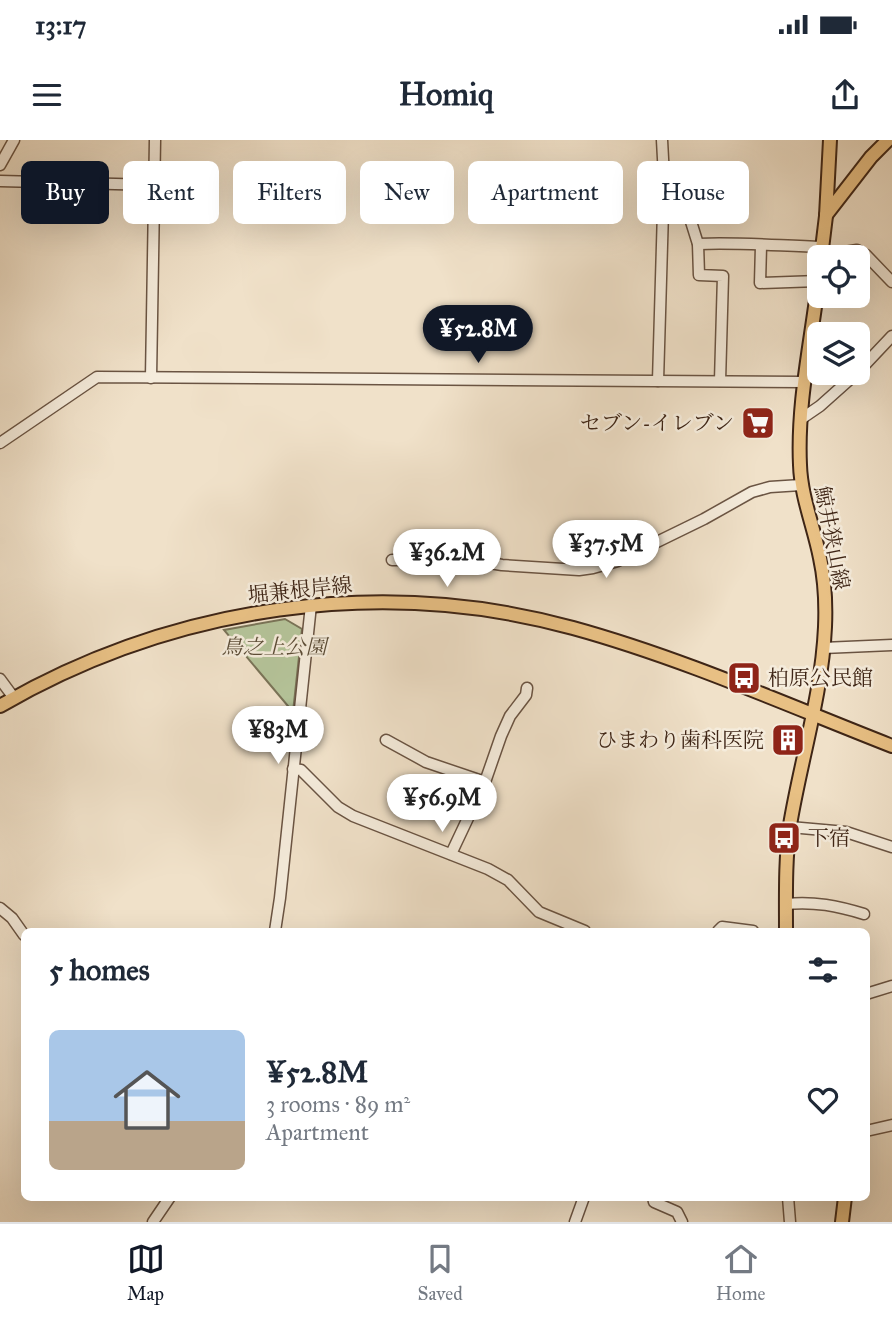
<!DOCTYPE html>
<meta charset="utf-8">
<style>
:root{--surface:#fff;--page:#f6f6f7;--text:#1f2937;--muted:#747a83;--line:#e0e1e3;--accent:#111827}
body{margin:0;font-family:"IM FELL Great Primer","Noto Serif JP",serif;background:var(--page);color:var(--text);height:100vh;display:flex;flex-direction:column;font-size:26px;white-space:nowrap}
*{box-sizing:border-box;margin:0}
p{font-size:23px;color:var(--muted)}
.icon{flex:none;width:38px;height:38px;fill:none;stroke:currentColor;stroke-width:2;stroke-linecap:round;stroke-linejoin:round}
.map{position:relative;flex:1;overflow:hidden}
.details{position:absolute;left:21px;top:788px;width:849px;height:273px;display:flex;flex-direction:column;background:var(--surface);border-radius:10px;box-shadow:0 7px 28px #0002}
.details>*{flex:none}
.banner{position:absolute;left:21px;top:21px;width:850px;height:63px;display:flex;gap:14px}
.tools{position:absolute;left:807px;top:105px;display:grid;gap:14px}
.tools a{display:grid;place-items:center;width:63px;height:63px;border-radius:10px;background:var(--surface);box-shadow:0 7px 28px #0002;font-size:35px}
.price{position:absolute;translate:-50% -60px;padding:0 16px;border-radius:24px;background:#fff;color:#222;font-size:23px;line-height:46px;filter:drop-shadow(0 2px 4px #0008)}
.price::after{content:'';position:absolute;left:50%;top:42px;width:21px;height:16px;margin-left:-10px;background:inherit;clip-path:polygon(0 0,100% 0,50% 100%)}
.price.selected{background:var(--accent);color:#fff}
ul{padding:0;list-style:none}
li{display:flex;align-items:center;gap:21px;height:175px;padding:0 28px}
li+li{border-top:2px solid var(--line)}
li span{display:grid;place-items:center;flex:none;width:196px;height:140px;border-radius:10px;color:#555}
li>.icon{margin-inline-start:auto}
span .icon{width:84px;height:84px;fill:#fffc;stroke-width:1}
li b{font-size:30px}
h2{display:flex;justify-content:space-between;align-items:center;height:84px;padding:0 28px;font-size:30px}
.tag{padding:0 24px;border-radius:10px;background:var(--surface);box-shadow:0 7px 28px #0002;font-size:24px;line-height:63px}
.tag.selected{background:var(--accent);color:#fff}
.status{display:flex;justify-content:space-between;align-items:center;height:49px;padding:0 35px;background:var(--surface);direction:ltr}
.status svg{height:19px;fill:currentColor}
header{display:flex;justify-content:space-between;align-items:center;height:91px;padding:0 28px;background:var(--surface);font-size:32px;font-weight:800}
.menu{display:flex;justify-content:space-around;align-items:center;height:98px;border-top:2px solid var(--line);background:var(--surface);font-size:19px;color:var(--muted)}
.menu a{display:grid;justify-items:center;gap:4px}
.menu .selected{color:var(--accent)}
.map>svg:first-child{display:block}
.green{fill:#b5c49a;stroke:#7a7458;stroke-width:2}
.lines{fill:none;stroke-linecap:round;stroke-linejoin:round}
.minor-casing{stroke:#6a5443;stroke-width:13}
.major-casing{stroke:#3e2516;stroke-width:16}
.minor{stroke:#f5ecdc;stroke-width:10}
.major{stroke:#e8c084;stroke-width:12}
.labels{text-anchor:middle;stroke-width:5;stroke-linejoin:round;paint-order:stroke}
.poi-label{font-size:21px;fill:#3e2516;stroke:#f5ecdc;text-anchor:end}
.street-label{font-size:21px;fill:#3e2516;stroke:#f5ecdc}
.park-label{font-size:21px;font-style:italic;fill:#5c4d37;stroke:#f5ecdc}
</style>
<div class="status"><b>13:17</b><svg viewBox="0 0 49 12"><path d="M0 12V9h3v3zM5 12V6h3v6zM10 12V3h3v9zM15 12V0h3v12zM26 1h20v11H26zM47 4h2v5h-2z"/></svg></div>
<header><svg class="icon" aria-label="menu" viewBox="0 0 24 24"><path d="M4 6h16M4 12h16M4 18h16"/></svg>Homiq<svg class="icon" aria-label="share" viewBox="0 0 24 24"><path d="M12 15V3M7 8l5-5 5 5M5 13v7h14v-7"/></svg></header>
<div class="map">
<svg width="892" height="1082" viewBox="0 0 892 1082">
<rect width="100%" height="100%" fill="#f0e1c9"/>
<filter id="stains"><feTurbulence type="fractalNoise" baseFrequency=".00286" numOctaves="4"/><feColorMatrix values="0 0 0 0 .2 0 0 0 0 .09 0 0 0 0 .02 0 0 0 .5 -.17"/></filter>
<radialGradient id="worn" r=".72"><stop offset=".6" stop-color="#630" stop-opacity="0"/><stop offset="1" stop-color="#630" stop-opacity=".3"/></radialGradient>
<polygon class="green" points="285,479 302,489 293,572 224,490"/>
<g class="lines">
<defs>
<g id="minor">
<polyline points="0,25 14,0"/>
<polyline points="0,41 154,45"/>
<polyline points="662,73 688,72 698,104 699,135 723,136 720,241"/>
<path d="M 698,104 C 739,102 781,106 822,107"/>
<polyline points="761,106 760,143 818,141"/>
<polyline points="821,116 857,110 866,115 892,142"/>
<polyline points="858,232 892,196"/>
<polyline points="151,238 155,0"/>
<polyline points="658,241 664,37 662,0"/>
<polyline points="801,279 820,266 857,233"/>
<polyline points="0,303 97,237 804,242"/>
<polyline points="392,420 472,420 502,425 579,430 593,428 618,421 704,379 752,352 770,347 801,345"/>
<polyline points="823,508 892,505"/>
<polyline points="0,539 14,558"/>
<polyline points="386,600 426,622 485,642"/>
<polyline points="293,629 301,630 338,667 353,676 488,729 508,740 539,772 585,791"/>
<polyline points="790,687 846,692 892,707"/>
<polyline points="451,714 485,642 501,596 510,576 526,555 527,548"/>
<path d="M 786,764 C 814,761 838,766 864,774"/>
<polyline points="0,768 12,778 24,795"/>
<polyline points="275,791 280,758 311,465"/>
<polyline points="718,791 722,787 753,791"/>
<polyline points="866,854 892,846"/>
<polyline points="866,991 892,985"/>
<polyline points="653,1057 654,1062 677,1072 682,1082"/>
<polyline points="788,1057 790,1082"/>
<polyline points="153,1082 170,1057"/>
<polyline points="575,1082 584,1057"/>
</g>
<g id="major">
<polyline points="826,75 871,17 888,0"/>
<polyline points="821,117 826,76 830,0"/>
<path d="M 0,566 C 173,466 380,435 573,488 C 682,518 787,565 892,606"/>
<path d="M 786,791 C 786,756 785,720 790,685 C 801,619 822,554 825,487 C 826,464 825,441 820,418 C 814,387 801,357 800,325 C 797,261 812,199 819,136"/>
<polyline points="842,1082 845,1057"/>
</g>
</defs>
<use href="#minor" class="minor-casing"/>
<use href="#major" class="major-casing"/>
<use href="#minor" class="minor"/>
<use href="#major" class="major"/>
</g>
<defs>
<symbol id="supermarket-square" viewBox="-11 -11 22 22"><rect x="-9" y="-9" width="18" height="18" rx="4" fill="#8f2418" stroke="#f5ecdc"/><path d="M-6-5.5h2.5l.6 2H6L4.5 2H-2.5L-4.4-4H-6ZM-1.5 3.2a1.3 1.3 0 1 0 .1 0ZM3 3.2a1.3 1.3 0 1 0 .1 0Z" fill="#fff"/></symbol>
<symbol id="bus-square" viewBox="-11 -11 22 22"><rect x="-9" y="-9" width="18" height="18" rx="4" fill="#8f2418" stroke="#f5ecdc"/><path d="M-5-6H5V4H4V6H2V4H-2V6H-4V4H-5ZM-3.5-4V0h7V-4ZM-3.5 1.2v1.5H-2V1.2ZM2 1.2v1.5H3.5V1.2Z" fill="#fff"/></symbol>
<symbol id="building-square" viewBox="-11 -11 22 22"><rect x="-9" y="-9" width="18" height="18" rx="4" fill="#8f2418" stroke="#f5ecdc"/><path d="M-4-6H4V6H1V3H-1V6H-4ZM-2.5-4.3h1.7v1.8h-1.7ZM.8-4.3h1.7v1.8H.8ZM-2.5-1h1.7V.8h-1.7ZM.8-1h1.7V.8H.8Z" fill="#fff"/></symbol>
</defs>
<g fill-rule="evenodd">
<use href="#supermarket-square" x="739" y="264" width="38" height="38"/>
<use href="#bus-square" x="725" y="519" width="38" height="38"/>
<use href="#building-square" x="769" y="581" width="38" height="38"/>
<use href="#bus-square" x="765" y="679" width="38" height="38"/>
</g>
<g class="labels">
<g class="poi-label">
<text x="734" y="290">セブン-イレブン</text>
<text x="768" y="545" text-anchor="start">柏原公民館</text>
<text x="764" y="607">ひまわり歯科医院</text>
<text x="808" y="705" text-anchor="start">下宿</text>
</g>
<g class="street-label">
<text transform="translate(832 398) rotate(79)" y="7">鯨井狭山線</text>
<text transform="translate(300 450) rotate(-6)" y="7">堀兼根岸線</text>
</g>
<g class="park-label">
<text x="274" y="514">鳥之上公園</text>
</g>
</g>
<rect width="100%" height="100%" filter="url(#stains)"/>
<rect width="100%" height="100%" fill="url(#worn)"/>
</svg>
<div class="tools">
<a><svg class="icon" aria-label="locate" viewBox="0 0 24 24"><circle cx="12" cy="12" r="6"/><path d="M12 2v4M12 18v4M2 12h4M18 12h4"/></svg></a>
<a><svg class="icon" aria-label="layers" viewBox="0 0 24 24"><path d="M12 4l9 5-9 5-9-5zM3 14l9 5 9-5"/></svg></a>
</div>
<b class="price selected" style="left:478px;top:225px">¥52.8M</b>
<b class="price" style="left:606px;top:440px">¥37.5M</b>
<b class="price" style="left:447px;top:449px">¥36.2M</b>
<b class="price" style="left:278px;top:626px">¥83M</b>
<b class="price" style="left:442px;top:694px">¥56.9M</b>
<div class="banner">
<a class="tag selected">Buy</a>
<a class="tag">Rent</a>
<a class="tag">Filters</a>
<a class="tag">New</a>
<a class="tag">Apartment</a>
<a class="tag">House</a>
</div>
<section class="details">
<h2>5 homes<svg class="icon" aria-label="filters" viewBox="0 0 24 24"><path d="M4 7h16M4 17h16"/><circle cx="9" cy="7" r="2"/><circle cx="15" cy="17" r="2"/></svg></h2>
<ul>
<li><span style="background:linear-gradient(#a9c7e8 65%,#b9a48a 0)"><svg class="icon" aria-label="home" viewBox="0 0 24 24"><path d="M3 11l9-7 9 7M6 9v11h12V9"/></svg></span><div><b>¥52.8M</b><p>3 rooms · 89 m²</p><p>Apartment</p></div><svg class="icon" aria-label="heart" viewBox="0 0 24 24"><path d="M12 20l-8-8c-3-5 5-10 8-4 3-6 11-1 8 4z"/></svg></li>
</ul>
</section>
</div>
<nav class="menu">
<a class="selected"><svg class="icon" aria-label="map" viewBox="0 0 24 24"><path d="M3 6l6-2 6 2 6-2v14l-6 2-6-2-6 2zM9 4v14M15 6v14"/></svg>Map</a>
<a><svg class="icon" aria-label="saved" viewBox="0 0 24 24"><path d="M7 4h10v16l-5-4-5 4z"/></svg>Saved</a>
<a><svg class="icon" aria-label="home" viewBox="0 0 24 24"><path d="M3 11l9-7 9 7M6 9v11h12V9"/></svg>Home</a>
</nav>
